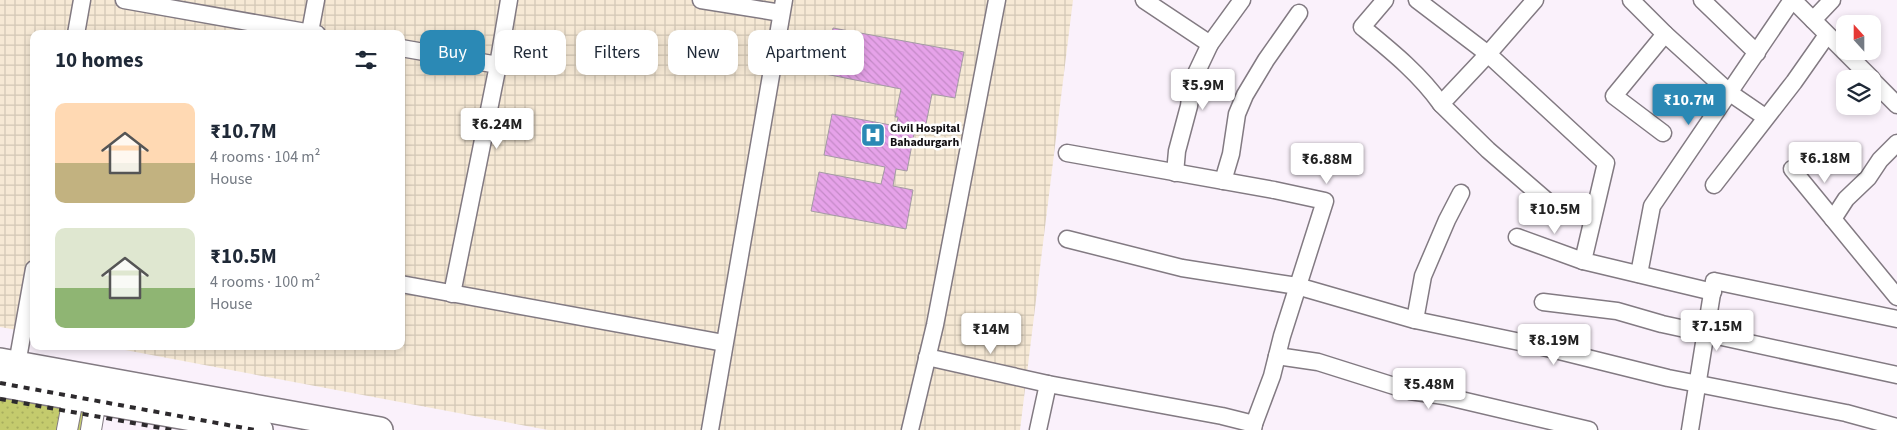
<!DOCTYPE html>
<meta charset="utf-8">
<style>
:root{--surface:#fff;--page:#f2f2f3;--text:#1f2937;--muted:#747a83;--accent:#2b89b5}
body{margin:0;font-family:"Source Sans 3",sans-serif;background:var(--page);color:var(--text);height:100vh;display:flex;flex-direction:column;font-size:19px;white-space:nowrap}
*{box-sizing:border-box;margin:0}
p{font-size:16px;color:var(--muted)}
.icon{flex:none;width:28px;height:28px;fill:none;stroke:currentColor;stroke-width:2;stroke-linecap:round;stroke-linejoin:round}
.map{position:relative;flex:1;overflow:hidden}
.panel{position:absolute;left:30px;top:30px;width:375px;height:320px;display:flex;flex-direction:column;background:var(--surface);border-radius:10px;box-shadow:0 2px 8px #0003}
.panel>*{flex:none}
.banner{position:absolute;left:420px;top:30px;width:475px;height:45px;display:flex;gap:10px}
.needle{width:32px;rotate:339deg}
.buttons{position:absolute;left:1836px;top:15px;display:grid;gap:10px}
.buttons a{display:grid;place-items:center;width:45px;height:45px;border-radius:10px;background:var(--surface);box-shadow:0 2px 8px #0003;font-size:25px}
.price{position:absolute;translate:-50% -42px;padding:0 11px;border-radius:5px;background:#fff;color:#222;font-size:16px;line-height:32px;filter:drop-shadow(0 1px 2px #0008)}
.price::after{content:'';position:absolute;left:50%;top:30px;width:15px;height:11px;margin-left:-8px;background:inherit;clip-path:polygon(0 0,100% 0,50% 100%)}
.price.on{background:var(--accent);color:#fff}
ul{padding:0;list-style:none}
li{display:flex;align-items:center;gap:15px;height:125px;padding:0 25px}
li span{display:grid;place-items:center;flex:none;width:140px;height:100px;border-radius:10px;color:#555}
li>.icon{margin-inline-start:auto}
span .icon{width:60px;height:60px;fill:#fffc;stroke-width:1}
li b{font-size:21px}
h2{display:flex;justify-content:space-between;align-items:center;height:60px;padding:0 25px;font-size:21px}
.chip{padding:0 18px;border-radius:10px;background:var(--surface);box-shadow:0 2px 8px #0003;font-size:18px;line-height:45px}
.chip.on{background:var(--accent);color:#fff}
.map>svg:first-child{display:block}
.industrial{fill:url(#industrial-grid)}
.grass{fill:url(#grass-dots)}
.building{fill:url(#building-back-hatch);stroke:#a49ba4}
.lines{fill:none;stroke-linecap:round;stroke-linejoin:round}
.minor-casing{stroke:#827a82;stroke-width:19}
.tertiary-casing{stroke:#827a82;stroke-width:22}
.primary-casing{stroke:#827a82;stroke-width:28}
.minor{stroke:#fff;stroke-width:16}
.tertiary{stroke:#fff;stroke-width:20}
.primary{stroke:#fff;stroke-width:25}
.rail{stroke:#2d2a2d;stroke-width:4;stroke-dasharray:6 6;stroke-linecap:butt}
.labels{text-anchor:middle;stroke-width:5;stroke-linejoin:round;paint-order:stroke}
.poi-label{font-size:12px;font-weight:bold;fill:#110e11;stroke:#fff;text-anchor:start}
</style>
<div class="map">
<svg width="1897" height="430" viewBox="0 0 1897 430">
<defs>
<pattern id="industrial-grid" width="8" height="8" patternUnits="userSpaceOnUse" patternTransform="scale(1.25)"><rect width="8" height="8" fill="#f6e9d5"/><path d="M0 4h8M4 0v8" fill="none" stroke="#d2c7b6"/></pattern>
<pattern id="grass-dots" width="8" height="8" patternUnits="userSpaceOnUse" patternTransform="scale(1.25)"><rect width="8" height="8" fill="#c4cb6d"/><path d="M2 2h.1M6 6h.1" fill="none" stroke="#a7ad5d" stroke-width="1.8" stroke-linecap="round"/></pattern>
<pattern id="building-back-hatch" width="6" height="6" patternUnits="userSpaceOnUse" patternTransform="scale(1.25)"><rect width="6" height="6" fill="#e6a2e9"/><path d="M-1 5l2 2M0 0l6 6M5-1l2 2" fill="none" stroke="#c48ac7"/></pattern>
</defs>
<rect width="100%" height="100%" fill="#faf1fb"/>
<polygon class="industrial" points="0,0 1073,0 1020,430 548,430 104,346 401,346 401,34 34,34 34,333 0,327"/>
<polygon class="grass" points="0,385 96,401 85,430 0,430"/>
<polygon class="building" points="833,28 964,52 955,98 932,94 926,124 916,123 907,171 896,169 893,186 913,190 906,229 811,211 819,172 881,184 885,167 824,155 832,114 896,126 898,117 895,117 901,89 825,74"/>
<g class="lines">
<defs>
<g id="minor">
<polyline points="124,0 317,34"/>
<polyline points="701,0 781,13"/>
<polyline points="1144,0 1210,44"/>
<path d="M 1385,0 L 1362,27 C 1390,50 1420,74 1441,104"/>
<polyline points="1417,0 1488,54 1441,104 1488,150 1547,201"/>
<polyline points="1535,0 1488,54 1606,163 1583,261 1713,292"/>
<polyline points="1631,0 1665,34 1614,96 1663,133"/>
<polyline points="1702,0 1757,53"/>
<polyline points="1793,0 1872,79"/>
<polyline points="1813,20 1832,0"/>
<polyline points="310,32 316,0"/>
<polyline points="76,34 82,0"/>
<polyline points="1665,34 1730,93 1765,117"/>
<polyline points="401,48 498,65"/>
<polyline points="1872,80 1897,105"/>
<polyline points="1897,143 1880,160 1868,178 1846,199 1833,219 1897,297"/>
<polyline points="1067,153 1274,190 1325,201 1282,336 1272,376 1254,424"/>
<polyline points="1792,169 1833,219"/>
<polyline points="1175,173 1177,151 1189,106 1192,82 1210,44 1242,0"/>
<polyline points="1223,181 1231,154 1237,114 1245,95 1266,60 1299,13"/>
<polyline points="1714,185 1794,82 1827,35"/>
<polyline points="1517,237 1583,261"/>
<polyline points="1067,239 1182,268 1297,286 1415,320 1539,346 1668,378 1846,413 1897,427"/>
<polyline points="1639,274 1652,206 1792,0"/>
<polyline points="401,284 724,343"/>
<polyline points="452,294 498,65 509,0"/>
<polyline points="1543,302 1617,311 1662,324 1897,375"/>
<polyline points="1415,320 1423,276 1447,220 1461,193"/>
<polyline points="1277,356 1318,362 1410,391 1444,396 1589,430"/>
<polyline points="927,357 1048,384"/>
<polyline points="17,364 34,269"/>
<polyline points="710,430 784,0"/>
<polyline points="910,430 935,325 997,0"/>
<polyline points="1038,430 1048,384 1222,416 1254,424 1253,430"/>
<polyline points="1690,430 1714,281 1897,319"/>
</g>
<g id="tertiary">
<polyline points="67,430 76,383"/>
<polyline points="91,430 98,388"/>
</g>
<g id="primary">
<polyline points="0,361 380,430"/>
<polyline points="0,384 260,430"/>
</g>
</defs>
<use href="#minor" class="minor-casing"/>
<use href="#tertiary" class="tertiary-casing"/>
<use href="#primary" class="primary-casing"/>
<use href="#minor" class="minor"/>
<use href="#tertiary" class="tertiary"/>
<use href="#primary" class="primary"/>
<g class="rail">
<polyline points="0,383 255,430"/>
<polyline points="0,399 172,430"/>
</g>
</g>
<defs>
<symbol id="hospital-square" viewBox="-11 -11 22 22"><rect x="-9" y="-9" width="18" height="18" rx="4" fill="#2b89b5" stroke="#fff"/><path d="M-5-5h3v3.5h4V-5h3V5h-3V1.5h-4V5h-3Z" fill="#fff"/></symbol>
</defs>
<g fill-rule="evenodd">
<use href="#hospital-square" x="859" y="121" width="28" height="28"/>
</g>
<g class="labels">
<g class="poi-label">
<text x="890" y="132">Civil Hospital<tspan x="890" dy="14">Bahadurgarh</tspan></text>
</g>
</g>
</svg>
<div class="buttons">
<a><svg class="needle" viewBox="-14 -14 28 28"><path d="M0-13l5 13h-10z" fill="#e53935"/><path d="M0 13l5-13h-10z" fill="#747a83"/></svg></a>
<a><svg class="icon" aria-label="layers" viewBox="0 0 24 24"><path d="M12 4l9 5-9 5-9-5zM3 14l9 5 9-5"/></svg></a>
</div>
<b class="price" style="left:1203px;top:111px">₹5.9M</b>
<b class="price on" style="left:1689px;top:126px">₹10.7M</b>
<b class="price" style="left:497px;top:150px">₹6.24M</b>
<b class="price" style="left:1825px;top:184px">₹6.18M</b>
<b class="price" style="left:1327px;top:185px">₹6.88M</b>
<b class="price" style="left:1555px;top:235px">₹10.5M</b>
<b class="price" style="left:1717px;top:352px">₹7.15M</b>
<b class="price" style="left:991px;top:355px">₹14M</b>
<b class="price" style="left:1554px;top:366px">₹8.19M</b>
<b class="price" style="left:1429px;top:410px">₹5.48M</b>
<div class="banner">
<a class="chip on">Buy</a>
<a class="chip">Rent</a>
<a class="chip">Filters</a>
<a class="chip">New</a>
<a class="chip">Apartment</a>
</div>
<section class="panel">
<h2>10 homes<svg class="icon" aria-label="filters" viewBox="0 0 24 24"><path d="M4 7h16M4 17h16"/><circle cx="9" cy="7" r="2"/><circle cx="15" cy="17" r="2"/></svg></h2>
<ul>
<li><span style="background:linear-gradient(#ffd9b3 60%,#c2b280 0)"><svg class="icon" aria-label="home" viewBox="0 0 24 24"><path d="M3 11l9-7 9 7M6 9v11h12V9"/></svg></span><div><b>₹10.7M</b><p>4 rooms · 104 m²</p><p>House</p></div></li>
<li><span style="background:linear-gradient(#dfe7d0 60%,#8fb573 0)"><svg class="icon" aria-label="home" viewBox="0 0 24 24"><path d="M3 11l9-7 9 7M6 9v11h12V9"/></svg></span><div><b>₹10.5M</b><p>4 rooms · 100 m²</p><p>House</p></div></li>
</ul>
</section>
</div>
